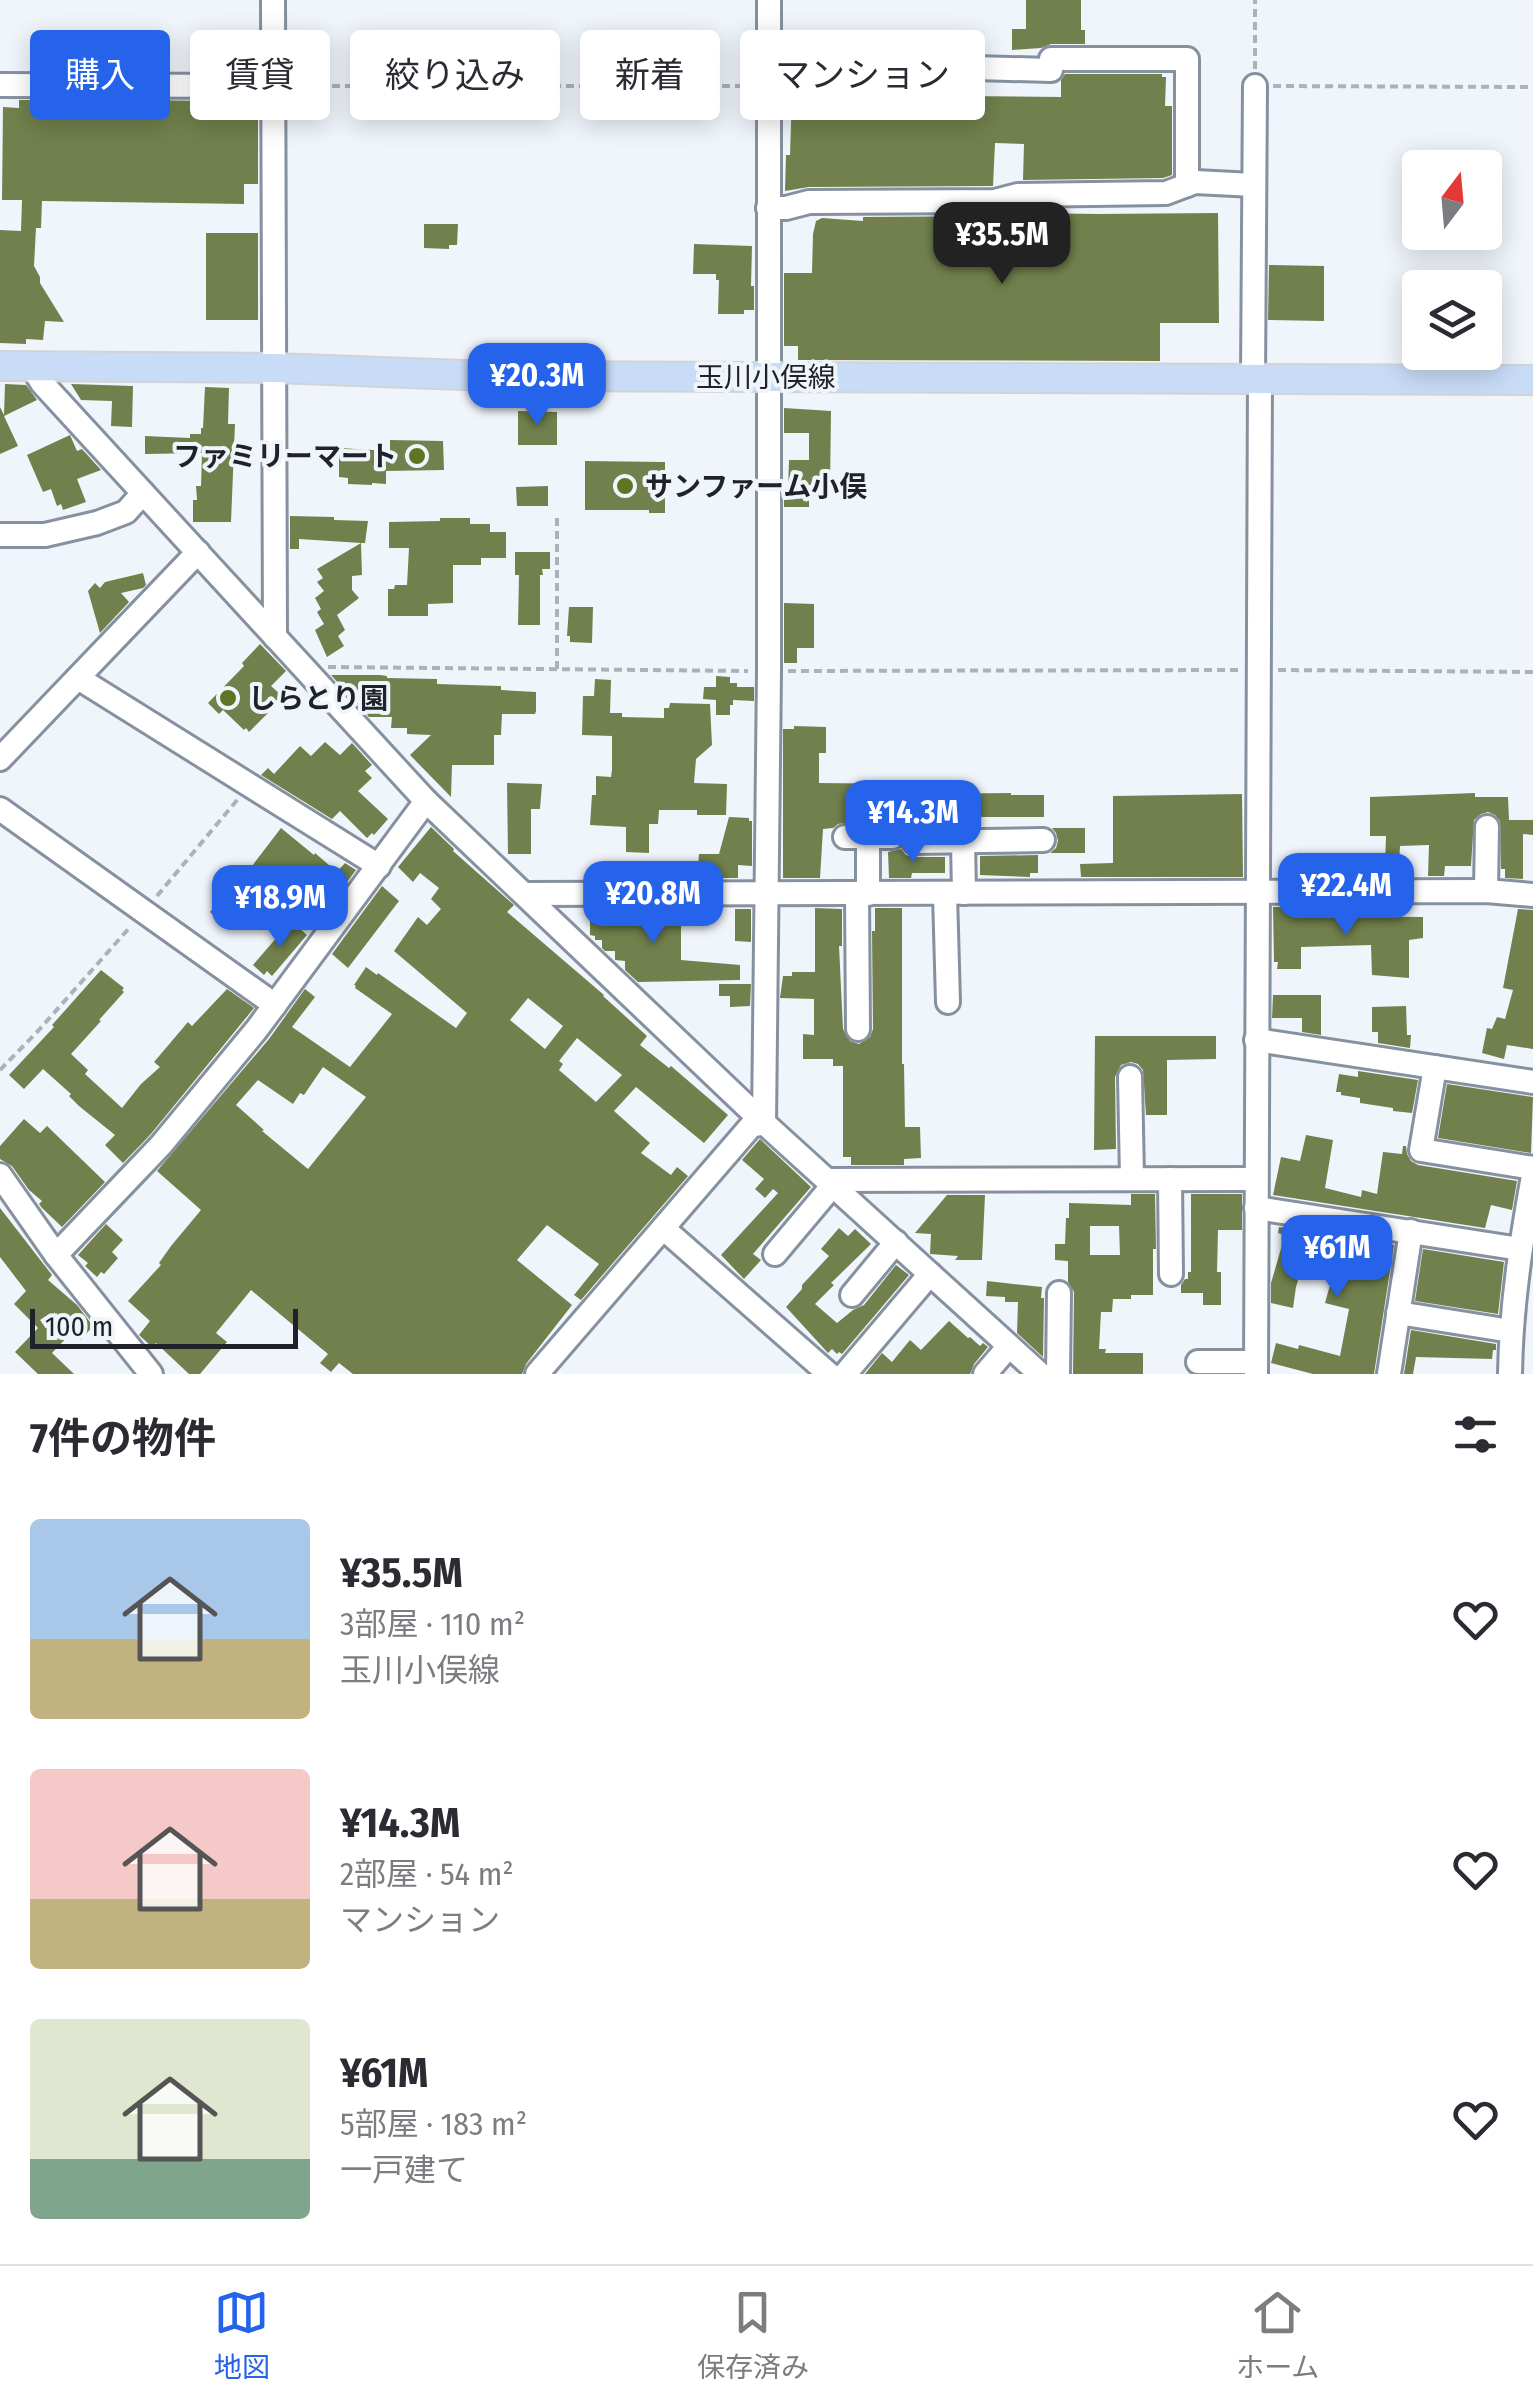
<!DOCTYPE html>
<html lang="ja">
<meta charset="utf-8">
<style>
:root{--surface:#fff;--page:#f2f2f3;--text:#2b2b33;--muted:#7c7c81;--line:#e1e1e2;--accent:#2563eb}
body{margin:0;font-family:"Fira Sans Condensed","Noto Sans JP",sans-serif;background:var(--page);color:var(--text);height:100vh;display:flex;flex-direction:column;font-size:38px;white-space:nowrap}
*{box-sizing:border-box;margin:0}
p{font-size:32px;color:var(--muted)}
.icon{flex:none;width:55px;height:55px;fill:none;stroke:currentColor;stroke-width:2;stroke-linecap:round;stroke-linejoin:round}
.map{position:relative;height:1374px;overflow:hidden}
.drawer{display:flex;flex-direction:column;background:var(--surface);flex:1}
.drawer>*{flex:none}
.hud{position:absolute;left:30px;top:30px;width:1000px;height:90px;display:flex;gap:20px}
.needle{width:65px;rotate:16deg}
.buttons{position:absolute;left:1402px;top:150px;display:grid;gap:20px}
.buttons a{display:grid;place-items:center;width:100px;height:100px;border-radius:10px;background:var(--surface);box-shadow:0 5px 25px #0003;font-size:50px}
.scale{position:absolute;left:30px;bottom:25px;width:268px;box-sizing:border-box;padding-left:10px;border:5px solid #1f2329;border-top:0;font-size:28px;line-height:35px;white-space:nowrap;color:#1f2329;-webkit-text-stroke:8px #f0f5fc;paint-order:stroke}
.price{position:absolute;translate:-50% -85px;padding:0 22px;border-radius:20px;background:var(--accent);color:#fff;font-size:32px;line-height:65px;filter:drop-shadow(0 2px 5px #0008)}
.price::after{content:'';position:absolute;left:50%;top:60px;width:30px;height:22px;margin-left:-15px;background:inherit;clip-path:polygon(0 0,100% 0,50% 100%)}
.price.on{background:#222;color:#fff}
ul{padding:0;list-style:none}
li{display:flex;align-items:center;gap:30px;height:250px;padding:0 30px}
li span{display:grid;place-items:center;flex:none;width:280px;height:200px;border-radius:10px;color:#555}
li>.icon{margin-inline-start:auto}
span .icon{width:120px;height:120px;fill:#fffc;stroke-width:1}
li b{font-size:42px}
h2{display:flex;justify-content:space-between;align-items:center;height:120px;padding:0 30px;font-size:42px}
.chip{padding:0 35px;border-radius:10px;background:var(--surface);box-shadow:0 5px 25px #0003;font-size:35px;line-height:90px}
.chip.on{background:var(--accent);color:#fff}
.tab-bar{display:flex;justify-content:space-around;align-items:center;height:140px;border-top:2px solid var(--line);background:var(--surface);font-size:28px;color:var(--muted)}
.tab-bar a{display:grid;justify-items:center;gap:5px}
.tab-bar .on{color:var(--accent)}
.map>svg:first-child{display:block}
.building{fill:#71804c;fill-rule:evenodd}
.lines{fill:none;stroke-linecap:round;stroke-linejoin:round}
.minor-casing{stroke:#8691a0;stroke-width:28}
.major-casing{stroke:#d2d3d4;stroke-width:32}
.path{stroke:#adb2b8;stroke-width:4;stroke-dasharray:8 5;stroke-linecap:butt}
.minor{stroke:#fff;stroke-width:22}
.major{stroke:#c8dcf7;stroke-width:28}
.poi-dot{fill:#607524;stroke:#f0f5fc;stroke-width:4}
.labels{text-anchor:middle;stroke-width:8;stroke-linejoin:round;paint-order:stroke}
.street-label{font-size:28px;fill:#1f2329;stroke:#f0f5fc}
.poi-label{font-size:28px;font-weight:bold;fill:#1f2329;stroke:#f0f5fc;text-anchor:start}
</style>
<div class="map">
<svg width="1533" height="1374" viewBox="0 0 1533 1374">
<rect width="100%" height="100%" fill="#f0f5fc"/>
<g class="building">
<polygon points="1026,0 1081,0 1081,30 1085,30 1085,44 1051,44 1041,48 1012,50 1012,29 1026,29"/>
<polygon points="1065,74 1162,74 1162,77 1166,77 1165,106 1172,106 1172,175 1163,178 1023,180 1024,144 995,143 993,186 809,187 785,191 786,155 790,155 792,92 854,93 854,83 908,83 908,76 954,76 957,77 957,96 1061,97 1061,80"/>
<polygon points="19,100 94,100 94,109 127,109 127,100 222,101 222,111 258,111 258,184 244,184 244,204 42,201 41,228 36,228 34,266 40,277 40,283 64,322 45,321 43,340 26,339 26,344 0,343 0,230 21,231 22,200 2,200 3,107 19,108"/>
<polygon points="1020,210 1025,210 1025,213 1099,214 1218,213 1219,323 1160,323 1160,361 798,360 798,346 784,346 784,273 812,273 813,234 816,221 822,218 863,221 863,217 996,216"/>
<polygon points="424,224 458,224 457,245 449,245 449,249 424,248"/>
<rect x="206" y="233" width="52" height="87"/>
<polygon points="694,244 752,246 751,286 754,286 754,310 744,310 744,314 718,314 719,280 716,280 716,274 693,274"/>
<polygon points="1269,265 1324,266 1324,321 1268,320"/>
<polygon points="5,384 26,385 37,400 4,416 18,446 0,454 0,407 4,415"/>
<polygon points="71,384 133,386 132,427 111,426 112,401 81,400"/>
<polygon points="205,387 229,388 228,424 235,424 231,522 193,522 193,500 197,500 196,486 201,486 202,453 145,454 145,436 190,438 190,434 201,434 201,428 203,428"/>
<polygon points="784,408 831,411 830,486 809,485 809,507 784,507 784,491 788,491 789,460 809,460 809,433 784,433"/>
<polygon points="518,411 557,412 557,445 518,445"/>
<polygon points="70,435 77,451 82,449 101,470 77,479 86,502 63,510 61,504 57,506 51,489 43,492 27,455"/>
<polygon points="390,440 443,441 444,470 386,471 386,484 372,483 372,485 348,484 348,478 339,477 339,448 390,451"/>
<polygon points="585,461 665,462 665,513 649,513 649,510 585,510"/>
<polygon points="548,486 548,506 517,506 516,487"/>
<polygon points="290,516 334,517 334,520 368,521 365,543 361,543 362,575 352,576 352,590 359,598 337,615 345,630 338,636 344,646 327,657 315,630 324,624 317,612 321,609 315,598 324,591 317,582 323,578 317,569 361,543 299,539 299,549 290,549"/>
<polygon points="440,518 470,518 470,524 490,524 490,532 506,532 506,558 481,558 481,565 453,565 453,603 428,604 428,616 388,616 388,589 394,589 395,585 407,585 409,548 389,548 389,522 440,521"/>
<polygon points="515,552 550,552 550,569 542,569 543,575 540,575 540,625 518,625 519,575 515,575"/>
<polygon points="143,573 146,585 143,588 121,593 129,602 100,633 88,591 95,583 100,588 105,582"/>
<polygon points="784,603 814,604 814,648 797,648 797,663 784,663"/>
<polygon points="569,607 593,607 592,643 570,642 570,636 567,636"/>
<polygon points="260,644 286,671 271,686 280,694 278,696 280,697 270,708 272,709 249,732 246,728 244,730 223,710 219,714 208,703 244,666 242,663"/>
<polygon points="331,675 380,675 387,676 387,678 437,679 437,684 501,686 501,690 536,692 536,711 535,714 502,714 501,735 494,735 494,765 452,765 451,797 410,755 431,735 407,734 407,728 391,728 392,717 369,717"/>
<polygon points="716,676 730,677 730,683 737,683 737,687 754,687 754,701 733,700 733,705 730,705 730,715 716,715 716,700 703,699 704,687 716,687"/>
<polygon points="595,679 611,680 610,713 622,713 622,717 664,718 664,708 669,708 670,703 710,704 712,745 696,759 694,783 727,784 726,815 697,815 697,810 659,810 658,824 649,824 649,853 626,852 626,827 590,825 592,795 596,795 596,776 611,777 612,770 612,736 582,735 583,696 594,696"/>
<polygon points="794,726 826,727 826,753 819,753 819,783 911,784 911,794 1011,793 1011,795 1044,795 1044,817 966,817 966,826 914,827 905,830 899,824 886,822 886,807 853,807 850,822 838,824 833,828 823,829 820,878 783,878 783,729 794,729"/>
<polygon points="325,742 340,755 352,743 372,765 365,771 372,778 358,791 388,819 374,835 372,833 367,838 340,811 332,819 261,775 268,768 274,774 300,746 311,756"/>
<polygon points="507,783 542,784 540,809 531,809 531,854 508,854"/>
<polygon points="1475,793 1475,797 1508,797 1509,820 1533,820 1533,835 1523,834 1523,879 1505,878 1505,869 1501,869 1500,821 1495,815 1488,812 1481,814 1474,820 1471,866 1445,866 1444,876 1428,876 1429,845 1400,846 1399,865 1385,865 1386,836 1370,836 1370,797"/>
<polygon points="1242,794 1243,877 1081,877 1080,864 1113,863 1113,796"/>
<polygon points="729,817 749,818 749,821 752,821 752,866 738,865 738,878 706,878 706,867 698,867 699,854 719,854"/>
<path d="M 431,827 L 454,849 L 453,851 L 514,905 L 507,912 L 604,995 L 603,996 L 647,1036 L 640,1045 L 669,1068 L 671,1066 L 728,1115 L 704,1143 L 636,1087 L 614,1111 L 650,1143 L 641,1153 L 671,1175 L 677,1167 L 688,1176 L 581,1300 L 574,1295 L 599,1264 L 547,1225 L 517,1260 L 572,1305 L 526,1364 L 522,1374 L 353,1374 L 339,1363 L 331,1372 L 320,1363 L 328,1354 L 251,1290 L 216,1333 L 227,1342 L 200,1374 L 189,1374 L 156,1343 L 152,1347 L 139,1335 L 150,1321 L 128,1301 L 161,1265 L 159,1263 L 171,1246 L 201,1210 L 157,1171 L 269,1039 L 305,989 L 315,997 L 292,1027 L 350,1067 L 392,1014 L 355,988 L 356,986 L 354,985 L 366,967 L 377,975 L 378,973 L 456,1028 L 467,1013 L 394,951 L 418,917 L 427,925 L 441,909 L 431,899 L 439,888 L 420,873 L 413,882 L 398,867 ZM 528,998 L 563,1026 L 545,1049 L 510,1020 ZM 577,1038 L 622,1075 L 596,1102 L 559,1070 L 563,1064 L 559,1061 ZM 323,1067 L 366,1097 L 308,1169 L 262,1131 L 264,1130 L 236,1105 L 258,1080 L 293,1104 L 300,1093 L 304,1095 Z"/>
<polygon points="281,828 314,855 315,853 337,872 345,863 356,870 341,890 339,888 334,894 320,882 294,911 260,883 225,925 210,912 244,873 245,875"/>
<polygon points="1052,828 1085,828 1085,853 1050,853 1056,848 1058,841 1056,833"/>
<polygon points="901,849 906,855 913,857 945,857 945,873 912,873 911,878 889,878 888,852"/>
<polygon points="1038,855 1038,873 1030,873 1030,877 980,875 980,856"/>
<polygon points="382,886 399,901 348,968 332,954"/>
<polygon points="1273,907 1301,907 1301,914 1326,914 1326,916 1423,917 1423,938 1409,940 1409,978 1372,975 1371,945 1301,947 1301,969 1277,969 1278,962 1274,962"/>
<polygon points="815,908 842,909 842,946 839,946 843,1029 850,1041 859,1044 870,1037 873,1029 872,931 875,931 875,908 902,908 902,1064 904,1064 905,1127 920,1127 921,1158 904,1159 904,1165 851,1165 851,1157 843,1157 843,1066 833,1066 833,1059 803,1059 803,1034 814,1035 814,999 780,998 783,976 792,976 792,972 815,972"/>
<polygon points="590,909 681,909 681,960 740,965 740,980 638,982 625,970 625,961 615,960 615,951 605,951 602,948 602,940 595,940 595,936 590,935"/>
<polygon points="735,909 751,909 751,942 735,941"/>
<polygon points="1518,909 1533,910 1533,1049 1507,1045 1504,1059 1482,1053 1487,1028 1492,1029 1497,1017 1505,1019 1513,990 1503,988"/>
<polygon points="291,921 307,935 272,976 267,971 264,975 253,965"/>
<polygon points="101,970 124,988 122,990 124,992 99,1020 101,1021 71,1054 88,1070 85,1074 122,1108 141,1084 160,1067 154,1062 188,1022 192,1026 227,989 254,1008 150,1135 123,1163 105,1145 115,1135 79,1106 69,1096 71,1094 43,1069 24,1089 9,1075 54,1027 52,1025"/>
<polygon points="719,984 751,984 750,1006 730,1007 730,996 719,996"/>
<polygon points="1273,995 1321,995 1321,1035 1302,1032 1302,1018 1272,1018"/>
<polygon points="1406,1006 1407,1035 1411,1035 1410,1048 1378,1043 1378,1032 1372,1032 1372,1007"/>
<polygon points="1095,1036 1216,1036 1216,1059 1167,1060 1167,1115 1146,1115 1143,1070 1138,1064 1131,1062 1121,1065 1115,1077 1116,1149 1094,1150"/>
<polygon points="1358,1071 1418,1080 1412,1113 1393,1111 1393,1108 1360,1103 1360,1098 1341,1095 1341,1092 1336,1092 1339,1074 1358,1077"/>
<polygon points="1447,1084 1533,1097 1531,1153 1438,1138"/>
<polygon points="24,1119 40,1133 47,1126 105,1182 62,1227 42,1208 39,1204 42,1201 29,1190 12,1166 0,1159 0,1146"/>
<polygon points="1306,1135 1333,1140 1325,1188 1361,1197 1362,1190 1377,1194 1383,1152 1402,1154 1403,1146 1406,1146 1407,1154 1411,1161 1418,1165 1517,1181 1512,1210 1491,1205 1485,1228 1273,1195 1281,1157 1300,1161"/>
<polygon points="760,1139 811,1187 753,1254 761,1260 744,1279 721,1255 778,1193 773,1189 765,1198 755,1189 764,1179 742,1160"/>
<path d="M 1131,1194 L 1155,1194 L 1156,1249 L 1153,1249 L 1153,1295 L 1131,1295 L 1131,1299 L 1113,1299 L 1112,1312 L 1101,1312 L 1099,1349 L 1106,1349 L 1105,1353 L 1143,1353 L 1143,1374 L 1073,1374 L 1074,1292 L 1068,1282 L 1068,1261 L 1055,1260 L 1055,1244 L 1065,1244 L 1066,1218 L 1069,1218 L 1069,1203 L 1131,1205 ZM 1090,1226 L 1119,1226 L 1120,1255 L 1090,1255 Z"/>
<polygon points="1191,1194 1242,1194 1242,1230 1218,1230 1217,1272 1221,1272 1221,1305 1203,1305 1203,1293 1181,1293 1181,1285 1185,1279 1188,1279 1188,1272 1191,1272"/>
<polygon points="947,1195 985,1195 982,1260 955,1260 958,1256 930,1254 931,1234 915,1233"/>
<polygon points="0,1208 52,1275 48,1280 77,1305 93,1326 81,1340 72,1332 52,1353 74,1374 38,1374 15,1352 38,1328 14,1304 26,1291 0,1257"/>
<polygon points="106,1224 123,1240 112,1252 118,1258 104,1274 101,1272 97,1277 85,1266 88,1263 78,1255"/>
<polygon points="1279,1227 1394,1245 1374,1374 1313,1374 1271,1363 1276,1343 1298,1349 1299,1345 1340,1356 1349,1309 1325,1303 1339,1253 1308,1245 1296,1287 1293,1308 1271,1303 1271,1283 1285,1235 1278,1233"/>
<polygon points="839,1228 848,1236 855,1229 871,1244 831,1283 834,1285 815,1304 837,1323 853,1310 864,1305 896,1265 909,1275 842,1354 839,1352 837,1354 832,1349 828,1353 786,1307 802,1289 802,1285 829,1256 821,1249"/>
<polygon points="1423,1249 1504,1262 1498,1314 1415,1301"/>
<polygon points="987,1281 1042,1287 1041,1298 1044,1298 1043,1357 1017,1333 1018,1302 1005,1302 1005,1297 986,1296"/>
<polygon points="949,1321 968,1338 970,1337 980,1346 983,1343 988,1347 974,1364 970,1374 865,1374 882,1353 892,1362 910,1340 921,1350"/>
<polygon points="1411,1330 1496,1344 1496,1350 1493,1350 1492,1359 1416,1357 1413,1374 1404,1374"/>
</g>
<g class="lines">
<defs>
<g id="minor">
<polyline points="273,0 275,637"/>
<polyline points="870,57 946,57 975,68 1051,70 1051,59 1187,59 1187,185"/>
<polyline points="0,85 273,86"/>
<polyline points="768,208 786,208 809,202 995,201 1018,195 1166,193 1195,182 1254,185"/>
<polyline points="32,367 42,383 426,801 764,1123 1040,1374"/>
<polyline points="1253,379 1255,86"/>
<polyline points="0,535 45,535 97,523 126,512 143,493"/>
<polyline points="78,678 379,866"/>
<polyline points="0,759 198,552"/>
<polyline points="0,809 275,1005"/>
<polyline points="845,837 892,837"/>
<polyline points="914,842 1043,840"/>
<polyline points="963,842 964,893"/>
<polyline points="1486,891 1487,827"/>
<polyline points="525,894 1486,891 1533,895"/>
<polyline points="857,894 858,1029"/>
<polyline points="868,894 868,837"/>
<polyline points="945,894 948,1002"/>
<polyline points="1256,1040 1533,1082"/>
<polyline points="1435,1067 1421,1150 1533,1168"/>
<polyline points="1130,1077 1132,1178"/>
<polyline points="764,1123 769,671 769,0"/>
<polyline points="0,1175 56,1255 151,1374"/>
<polyline points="1170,1179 1171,1274"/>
<polyline points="828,1180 1256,1179"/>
<polyline points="1256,1208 1520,1249"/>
<polyline points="663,1228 829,1374"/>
<polyline points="775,1254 833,1185"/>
<polyline points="56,1255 161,1145 257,1029 426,801"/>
<polyline points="852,1295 896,1242"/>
<polyline points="1398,1313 1511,1331"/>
<polyline points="1198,1362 1256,1362"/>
<polyline points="537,1374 751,1126 764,1123"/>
<polyline points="845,1374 930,1274"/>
<polyline points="985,1374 1009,1346"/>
<polyline points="1058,1374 1059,1293"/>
<polyline points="1256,1374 1260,379"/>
<polyline points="1389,1374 1411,1231"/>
<path d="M 1510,1374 C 1511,1307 1521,1242 1533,1176"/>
</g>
<polyline id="major" points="0,366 274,368 489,376 1533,380"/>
</defs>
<use href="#minor" class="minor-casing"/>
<use href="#major" class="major-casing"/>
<g class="path">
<polyline points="1255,69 1255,0"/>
<polyline points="293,86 748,86"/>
<polyline points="1273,86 1533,87"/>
<polyline points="328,667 748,671"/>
<polyline points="557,669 557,518"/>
<polyline points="1278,670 1533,672"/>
<polyline points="788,671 1238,670"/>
<polyline points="157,896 238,799"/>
<polyline points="0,1070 38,1031 131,926"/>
</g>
<use href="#minor" class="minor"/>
<use href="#major" class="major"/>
</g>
<g class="poi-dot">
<circle cx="417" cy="456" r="10"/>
<circle cx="625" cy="486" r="10"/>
<circle cx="228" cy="698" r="10"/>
</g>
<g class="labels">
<g class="street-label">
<text x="766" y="387">玉川小俣線</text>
</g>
<g class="poi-label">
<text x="397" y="466" text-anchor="end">ファミリーマート</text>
<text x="645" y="496">サンファーム小俣</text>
<text x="248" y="708">しらとり園</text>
</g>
</g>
</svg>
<div class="buttons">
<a><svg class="needle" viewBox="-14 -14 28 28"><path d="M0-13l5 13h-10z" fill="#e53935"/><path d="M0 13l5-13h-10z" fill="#7c7c81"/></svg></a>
<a><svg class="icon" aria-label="layers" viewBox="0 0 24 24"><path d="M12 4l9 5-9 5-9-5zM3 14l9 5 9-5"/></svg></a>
</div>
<div class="scale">100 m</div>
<b class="price on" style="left:1002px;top:287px">¥35.5M</b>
<b class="price" style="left:537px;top:428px">¥20.3M</b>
<b class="price" style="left:913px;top:865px">¥14.3M</b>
<b class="price" style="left:1346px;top:938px">¥22.4M</b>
<b class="price" style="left:653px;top:946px">¥20.8M</b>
<b class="price" style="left:280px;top:950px">¥18.9M</b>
<b class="price" style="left:1337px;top:1300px">¥61M</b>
<div class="hud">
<a class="chip on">購入</a>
<a class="chip">賃貸</a>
<a class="chip">絞り込み</a>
<a class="chip">新着</a>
<a class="chip">マンション</a>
</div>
</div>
<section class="drawer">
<h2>7件の物件<svg class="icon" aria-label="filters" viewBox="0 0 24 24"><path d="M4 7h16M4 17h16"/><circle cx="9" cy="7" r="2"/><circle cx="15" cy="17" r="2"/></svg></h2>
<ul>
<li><span style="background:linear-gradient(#a9c7e8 60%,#c2b280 0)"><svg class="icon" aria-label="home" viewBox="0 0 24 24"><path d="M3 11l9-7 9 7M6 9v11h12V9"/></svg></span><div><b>¥35.5M</b><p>3部屋 · 110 m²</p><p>玉川小俣線</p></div><svg class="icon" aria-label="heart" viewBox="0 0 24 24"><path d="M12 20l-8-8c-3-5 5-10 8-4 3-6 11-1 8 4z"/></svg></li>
<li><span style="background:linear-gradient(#f6c9c9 65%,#c2b280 0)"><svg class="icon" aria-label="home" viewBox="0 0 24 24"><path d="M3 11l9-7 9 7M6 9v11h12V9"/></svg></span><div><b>¥14.3M</b><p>2部屋 · 54 m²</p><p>マンション</p></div><svg class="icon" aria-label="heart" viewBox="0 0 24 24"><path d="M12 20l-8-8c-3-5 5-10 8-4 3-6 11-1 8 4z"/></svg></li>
<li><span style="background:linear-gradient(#dfe7d0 70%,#7fa58c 0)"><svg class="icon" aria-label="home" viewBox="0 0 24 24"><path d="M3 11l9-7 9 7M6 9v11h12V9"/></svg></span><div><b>¥61M</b><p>5部屋 · 183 m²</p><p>一戸建て</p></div><svg class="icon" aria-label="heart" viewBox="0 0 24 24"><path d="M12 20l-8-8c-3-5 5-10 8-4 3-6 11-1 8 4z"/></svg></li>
</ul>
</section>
<nav class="tab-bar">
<a class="on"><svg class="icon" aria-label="map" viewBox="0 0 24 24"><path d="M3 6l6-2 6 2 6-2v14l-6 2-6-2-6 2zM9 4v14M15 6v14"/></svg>地図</a>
<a><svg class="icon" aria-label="saved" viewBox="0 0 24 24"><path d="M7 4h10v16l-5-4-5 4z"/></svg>保存済み</a>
<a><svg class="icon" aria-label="home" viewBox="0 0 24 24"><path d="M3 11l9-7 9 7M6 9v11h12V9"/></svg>ホーム</a>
</nav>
